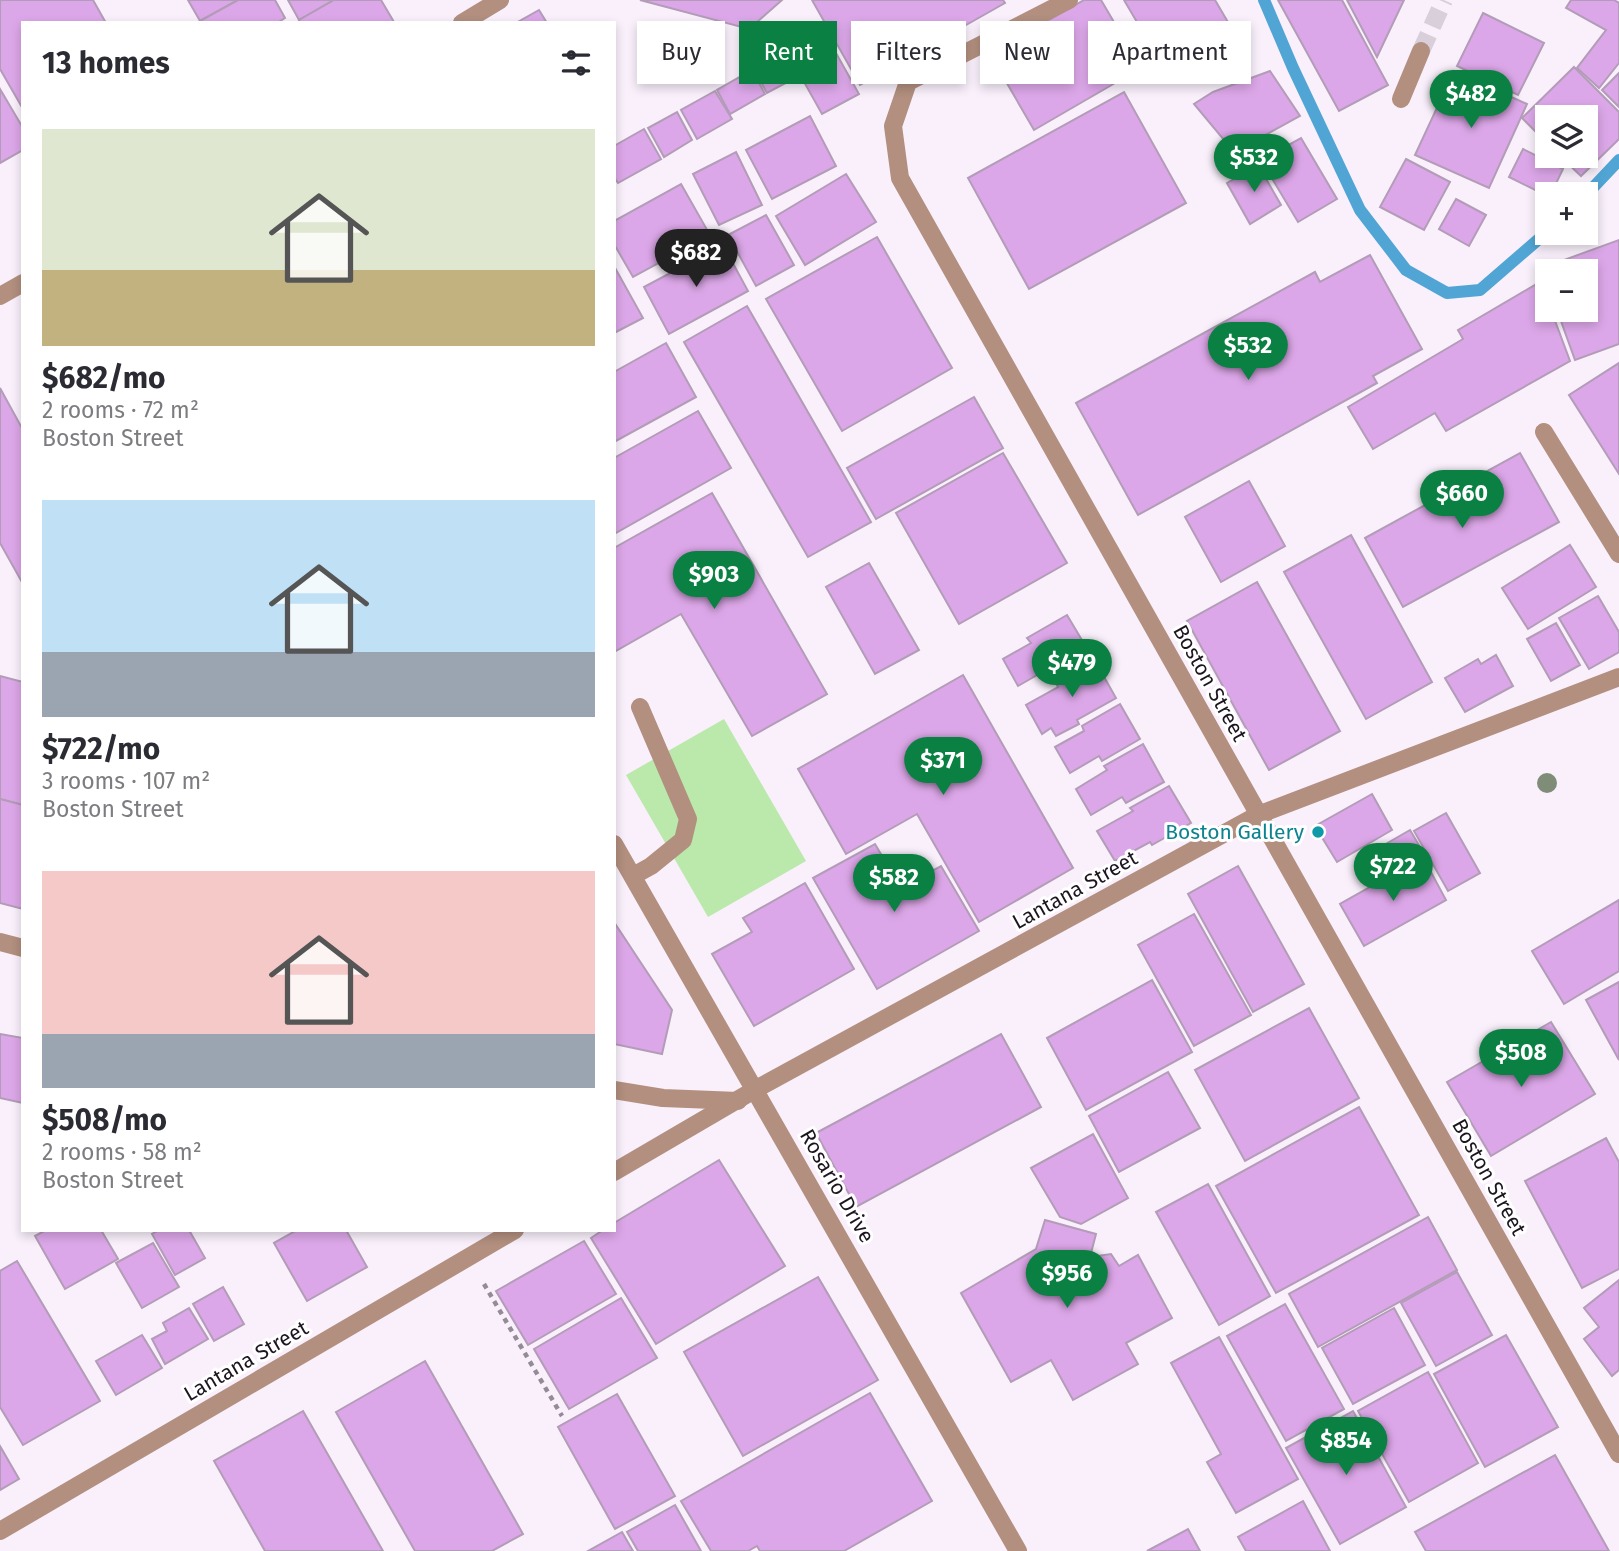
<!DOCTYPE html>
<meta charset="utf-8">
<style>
:root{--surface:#fff;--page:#f2f2f3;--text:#2b2b33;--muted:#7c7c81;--accent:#0b8043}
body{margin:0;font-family:"Fira Sans",sans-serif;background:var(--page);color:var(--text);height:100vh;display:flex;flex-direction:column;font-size:26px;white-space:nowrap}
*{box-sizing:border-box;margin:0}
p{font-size:23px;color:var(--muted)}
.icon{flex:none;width:38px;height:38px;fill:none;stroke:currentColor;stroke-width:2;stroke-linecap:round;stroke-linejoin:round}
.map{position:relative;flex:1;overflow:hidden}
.sheet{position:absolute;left:21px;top:21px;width:595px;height:1211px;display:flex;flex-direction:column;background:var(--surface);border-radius:0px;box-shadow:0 4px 10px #0003}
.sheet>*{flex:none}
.hud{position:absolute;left:637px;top:21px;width:665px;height:63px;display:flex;gap:14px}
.controls{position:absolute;left:1535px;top:105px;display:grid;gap:14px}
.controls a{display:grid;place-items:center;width:63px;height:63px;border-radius:0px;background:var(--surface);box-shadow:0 4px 10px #0003;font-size:35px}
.price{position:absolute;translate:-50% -60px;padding:0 16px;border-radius:24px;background:var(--accent);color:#fff;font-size:23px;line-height:46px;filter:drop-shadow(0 2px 4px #0008)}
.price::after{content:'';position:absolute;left:50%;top:42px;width:21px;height:16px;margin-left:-10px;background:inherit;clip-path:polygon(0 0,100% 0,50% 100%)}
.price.on{background:#222;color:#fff}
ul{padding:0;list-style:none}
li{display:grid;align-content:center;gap:14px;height:371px;padding:0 21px}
li span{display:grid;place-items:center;height:217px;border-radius:0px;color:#555}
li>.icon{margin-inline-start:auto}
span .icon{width:126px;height:126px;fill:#fffc;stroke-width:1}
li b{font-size:30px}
h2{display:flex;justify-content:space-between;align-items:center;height:84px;padding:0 21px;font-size:30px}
.chip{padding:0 24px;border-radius:0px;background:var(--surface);box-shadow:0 4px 10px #0003;font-size:24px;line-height:63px}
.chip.on{background:var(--accent);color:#fff}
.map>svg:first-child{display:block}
.garden{fill:#bbe8ab}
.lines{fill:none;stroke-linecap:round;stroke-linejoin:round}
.stream{stroke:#51a5d4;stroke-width:12}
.building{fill:#dca7e8;stroke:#b29cb7;stroke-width:2}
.street-tunnel{stroke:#d8cfda;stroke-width:18;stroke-dasharray:18 9;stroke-linecap:butt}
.path{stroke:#938b95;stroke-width:4.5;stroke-dasharray:5 5;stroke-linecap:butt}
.lane{stroke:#b28f7f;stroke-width:18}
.street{stroke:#b28f7f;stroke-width:18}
.tree{fill:#7f8c78}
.culture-dot{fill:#0f9aa8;stroke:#fff;stroke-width:2.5}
.labels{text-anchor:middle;stroke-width:6;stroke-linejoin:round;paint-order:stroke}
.street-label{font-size:21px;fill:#1c141e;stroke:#fff}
.culture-label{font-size:21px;fill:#0d838f;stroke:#fff;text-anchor:end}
</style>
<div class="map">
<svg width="1619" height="1551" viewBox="0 0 1619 1551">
<rect width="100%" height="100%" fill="#f9f0fb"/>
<polygon class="garden" points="724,719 806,861 708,917 626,775"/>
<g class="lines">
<g class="stream">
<polyline points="1264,0 1293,68 1360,210 1406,270 1447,293 1480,290 1547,232"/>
<polyline points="1586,195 1619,160"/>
</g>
</g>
<g class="building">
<polygon points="0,0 93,0 106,23 23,23 23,109 0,69"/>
<polygon points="188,0 238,0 200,21"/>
<polygon points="238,0 275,0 285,18 277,23 201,23 200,21"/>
<polygon points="288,0 334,0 299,20"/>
<polygon points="334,0 381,0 394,22 301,23 299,20"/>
<polygon points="640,0 782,0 749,29"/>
<polygon points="812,0 1003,0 1005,3 860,85"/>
<polygon points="1084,0 1101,0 1141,68 1034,130 990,54"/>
<polygon points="1124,0 1215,0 1239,41 1171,80"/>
<polygon points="1278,0 1342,0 1388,85 1339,111"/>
<polygon points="1347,0 1404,0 1377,57"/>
<polygon points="1571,0 1614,0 1619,3 1619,63 1599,88 1577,68 1606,30 1566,8"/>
<polygon points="539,10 547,23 516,23"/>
<polygon points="1483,13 1544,43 1518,95 1457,66"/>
<polygon points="827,37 859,94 822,114 790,57"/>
<polygon points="781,54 795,78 767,93 754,70"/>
<polygon points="1574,67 1619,112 1619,139 1581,176 1560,156 1586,156 1586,117 1547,117 1547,143 1522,118"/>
<polygon points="752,70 765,94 730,114 717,90"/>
<polygon points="1270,71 1300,116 1234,152 1194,104 1213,92"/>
<polygon points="1454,71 1527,104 1489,188 1415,155"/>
<polygon points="1619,73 1619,107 1602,90"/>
<polygon points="0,89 23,128 23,150 0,163"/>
<polygon points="715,91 732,119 697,139 681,110"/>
<polygon points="1124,92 1186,203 1029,289 968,178"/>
<polygon points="677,112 692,140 664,157 648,128"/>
<polygon points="810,116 836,166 772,199 746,150"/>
<polygon points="644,129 661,159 618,183 614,177 614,146"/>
<polygon points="1301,138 1337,199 1298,222 1261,160"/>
<polygon points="1523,149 1563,169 1551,194 1547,194 1547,196 1509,177"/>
<polygon points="736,152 762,205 719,225 693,174"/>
<polygon points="1406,159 1450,182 1424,230 1380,207"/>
<polygon points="1258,165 1281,205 1250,224 1227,183"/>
<polygon points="846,174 876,222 805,265 776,216"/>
<polygon points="681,184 710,235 633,277 614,244 614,221"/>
<polygon points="1456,199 1486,215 1469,246 1439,229"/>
<polygon points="766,215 794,265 756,286 728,235"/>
<polygon points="877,237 952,368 842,431 766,299"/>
<polygon points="1619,240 1619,344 1575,360 1557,310 1586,310 1586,271 1547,271 1547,283 1542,268"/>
<polygon points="723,245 748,291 669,334 644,287"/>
<polygon points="1370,255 1422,349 1373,376 1377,383 1138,515 1076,403 1315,272 1320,282"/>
<polygon points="614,266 643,318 614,333"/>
<polygon points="1540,282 1547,300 1547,310 1551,310 1570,361 1446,431 1435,413 1373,449 1348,407 1463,339 1458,330"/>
<polygon points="747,306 871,522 808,557 684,342"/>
<polygon points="666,343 696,397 614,442 614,372"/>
<polygon points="1619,363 1619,474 1569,395"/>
<polygon points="0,388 23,430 23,584 0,543"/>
<polygon points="974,397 1003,448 876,519 847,468"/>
<polygon points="698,411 731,468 614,534 614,458"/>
<polygon points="1003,453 1067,563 959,624 896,513"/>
<polygon points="1520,453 1559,522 1403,607 1365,538"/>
<polygon points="1249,481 1285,546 1221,582 1185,517"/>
<polygon points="712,493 827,694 752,736 681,614 614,652 614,548"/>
<polygon points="1351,535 1432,682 1366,719 1284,572"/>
<polygon points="1570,545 1596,587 1528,629 1502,588"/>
<polygon points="869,563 919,650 875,674 826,587"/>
<polygon points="1257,582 1340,731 1269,770 1187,621"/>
<polygon points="1598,596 1619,632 1619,652 1589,669 1559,618"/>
<polygon points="1067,615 1089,652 1049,675 1046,670 1018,686 1003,659 1031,643 1027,638"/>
<polygon points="1556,623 1580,665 1551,681 1527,639"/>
<polygon points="1496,655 1513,686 1465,712 1445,678 1478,659 1481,664"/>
<polygon points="1094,659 1116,698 1077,720 1079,724 1056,736 1051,728 1042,734 1026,705 1058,687 1055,681"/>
<polygon points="963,675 1073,868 979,922 917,814 846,854 798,769"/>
<polygon points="0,676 23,682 23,805 0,799"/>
<polygon points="1120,704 1140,739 1102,761 1099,756 1070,773 1055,747 1084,731 1082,726"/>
<polygon points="1143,744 1164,782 1126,803 1122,797 1091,815 1076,789 1107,770 1104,766"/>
<polygon points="1169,786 1191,823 1152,845 1150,842 1115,861 1097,831 1133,811 1130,808"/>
<polygon points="1372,794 1392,830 1337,862 1315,826"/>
<polygon points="0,799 23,805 23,909 0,903"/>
<polygon points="1446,813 1480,873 1448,891 1414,831"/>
<polygon points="1410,830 1423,852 1390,871 1377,849"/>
<polygon points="875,844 901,888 941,866 979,931 877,989 813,878"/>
<polygon points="1425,861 1446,900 1364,946 1340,904 1395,873 1397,877"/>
<polygon points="1238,866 1304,984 1253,1012 1188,894"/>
<polygon points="805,883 854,969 754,1026 712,954 752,932 743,918"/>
<polygon points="1619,900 1619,971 1564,1004 1532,951"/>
<polygon points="1194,914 1251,1015 1194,1046 1138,945"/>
<polygon points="614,922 672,1010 662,1054 614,1044"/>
<polygon points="1152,980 1192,1052 1086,1110 1047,1038"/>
<polygon points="1619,982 1619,1060 1586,1000"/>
<polygon points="1309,1008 1359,1098 1245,1161 1195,1070"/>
<polygon points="1551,1022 1595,1094 1491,1156 1447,1082"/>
<polygon points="0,1034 23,1038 23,1103 0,1098"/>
<polygon points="1001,1034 1041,1107 856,1207 816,1133"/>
<polygon points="1168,1072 1200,1128 1119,1172 1089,1116"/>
<polygon points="1359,1107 1419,1215 1276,1293 1216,1186"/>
<polygon points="1093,1134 1128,1198 1081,1224 1060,1217 1031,1168"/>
<polygon points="1606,1138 1619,1162 1619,1269 1582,1288 1525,1181"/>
<polygon points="719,1160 785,1266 656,1344 591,1238 603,1230 614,1230 614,1223"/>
<polygon points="1208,1184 1270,1296 1219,1325 1156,1212"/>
<polygon points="1428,1217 1457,1270 1318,1347 1289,1294"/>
<polygon points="1045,1220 1096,1234 1090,1257 1111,1254 1119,1266 1138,1255 1172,1318 1126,1343 1138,1364 1073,1400 1051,1360 1011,1382 961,1293 1036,1249"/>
<polygon points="46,1230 101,1230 118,1259 65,1289 35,1236"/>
<polygon points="159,1230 189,1230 205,1258 175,1275 152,1234"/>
<polygon points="297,1230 346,1230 367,1267 307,1301 274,1243"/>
<polygon points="584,1241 616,1294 528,1345 496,1291"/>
<polygon points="153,1243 179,1287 142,1308 116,1263"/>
<polygon points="17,1261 100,1401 23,1445 0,1407 0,1271"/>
<polygon points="1457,1272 1492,1335 1436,1366 1401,1303"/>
<polygon points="818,1277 878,1380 743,1456 684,1352"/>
<polygon points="1619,1280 1619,1370 1612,1376 1584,1339 1599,1327 1584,1308"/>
<polygon points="223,1287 244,1324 214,1341 193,1304"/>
<polygon points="621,1298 657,1358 569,1409 534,1349"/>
<polygon points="1285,1304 1344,1409 1286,1441 1227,1336"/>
<polygon points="189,1308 208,1339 165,1364 152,1339 167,1331 163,1323"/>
<polygon points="1394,1308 1425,1365 1353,1404 1322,1348"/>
<polygon points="142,1335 162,1368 116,1395 96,1361"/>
<polygon points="1506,1335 1558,1427 1485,1467 1434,1374"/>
<polygon points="1219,1337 1298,1479 1236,1513 1207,1462 1221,1454 1171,1363"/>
<polygon points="425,1361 523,1534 492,1551 415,1551 336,1412"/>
<polygon points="1428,1372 1478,1463 1409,1502 1358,1411"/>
<polygon points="870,1393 932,1501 844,1551 760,1551 757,1546 748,1551 711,1551 681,1501"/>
<polygon points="617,1394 675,1496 615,1529 558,1427"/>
<polygon points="303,1411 383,1551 265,1551 214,1461"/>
<polygon points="1353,1411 1406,1507 1340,1544 1286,1448"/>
<polygon points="0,1446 19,1479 0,1490"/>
<polygon points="1555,1455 1609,1551 1426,1551 1415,1532"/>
<polygon points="1303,1501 1330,1551 1246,1551 1238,1537"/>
<polygon points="675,1505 701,1551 638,1551 627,1532"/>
<polygon points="1188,1529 1200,1551 1147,1551"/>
<polygon points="622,1532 633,1551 588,1551"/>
</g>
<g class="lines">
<polyline class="street-tunnel" points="1421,51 1444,0"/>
<polyline class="path" points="484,1284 562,1416"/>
<g class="lane">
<polyline points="1544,432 1619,554"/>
<polyline points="633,876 651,866 683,840 688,819 640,707"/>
</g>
<g class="street">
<polyline points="1069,0 908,82 893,126 900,178 1619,1454"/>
<polyline points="462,23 500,0"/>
<polyline points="1401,99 1421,51"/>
<polyline points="0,296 23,283"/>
<polyline points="614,844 1018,1551"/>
<polyline points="0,942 23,948"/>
<polyline points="614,1090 663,1098 738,1101"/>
<polyline points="614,1172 756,1089 1258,815 1619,677"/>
<polyline points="0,1531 515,1230"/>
</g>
</g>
<circle class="tree" cx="1547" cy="783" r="10"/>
<circle class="culture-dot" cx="1318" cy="832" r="7"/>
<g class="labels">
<g class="street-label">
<text transform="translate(1210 683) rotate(61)" y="7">Boston Street</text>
<text transform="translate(1075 890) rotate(-29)" y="7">Lantana Street</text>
<text transform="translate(1489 1177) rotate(61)" y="7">Boston Street</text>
<text transform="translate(837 1186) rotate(60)" y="7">Rosario Drive</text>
<text transform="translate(246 1361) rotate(-30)" y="7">Lantana Street</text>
</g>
<g class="culture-label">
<text x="1304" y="839">Boston Gallery</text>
</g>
</g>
</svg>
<div class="controls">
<a><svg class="icon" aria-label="layers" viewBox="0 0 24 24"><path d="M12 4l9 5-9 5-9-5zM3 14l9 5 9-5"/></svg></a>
<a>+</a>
<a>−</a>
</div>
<b class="price" style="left:1471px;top:130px">$482</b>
<b class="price" style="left:1254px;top:194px">$532</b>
<b class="price on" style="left:696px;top:289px">$682</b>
<b class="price" style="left:1248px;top:382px">$532</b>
<b class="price" style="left:1462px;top:530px">$660</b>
<b class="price" style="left:714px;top:611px">$903</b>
<b class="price" style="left:1072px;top:699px">$479</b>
<b class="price" style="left:943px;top:797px">$371</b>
<b class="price" style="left:1393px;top:903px">$722</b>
<b class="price" style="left:894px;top:914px">$582</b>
<b class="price" style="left:1521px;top:1089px">$508</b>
<b class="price" style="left:1067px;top:1310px">$956</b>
<b class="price" style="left:1346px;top:1477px">$854</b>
<div class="hud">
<a class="chip">Buy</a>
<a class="chip on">Rent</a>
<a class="chip">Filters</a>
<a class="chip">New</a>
<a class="chip">Apartment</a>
</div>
<section class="sheet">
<h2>13 homes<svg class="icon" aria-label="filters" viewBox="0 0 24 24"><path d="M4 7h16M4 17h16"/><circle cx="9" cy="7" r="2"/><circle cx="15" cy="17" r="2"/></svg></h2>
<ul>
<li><span style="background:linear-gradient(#dfe7d0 65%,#c2b280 0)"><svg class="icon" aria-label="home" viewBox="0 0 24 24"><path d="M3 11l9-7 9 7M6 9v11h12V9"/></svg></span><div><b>$682/mo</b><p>2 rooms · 72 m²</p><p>Boston Street</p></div></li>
<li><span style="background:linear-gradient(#bfe0f5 70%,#9aa5b1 0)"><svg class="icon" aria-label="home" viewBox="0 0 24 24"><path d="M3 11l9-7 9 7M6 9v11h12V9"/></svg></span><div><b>$722/mo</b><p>3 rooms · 107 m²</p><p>Boston Street</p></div></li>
<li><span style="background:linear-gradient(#f6c9c9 75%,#9aa5b1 0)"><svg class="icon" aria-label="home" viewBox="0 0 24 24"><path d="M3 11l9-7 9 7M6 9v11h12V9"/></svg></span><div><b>$508/mo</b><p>2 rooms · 58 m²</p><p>Boston Street</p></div></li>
</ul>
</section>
</div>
